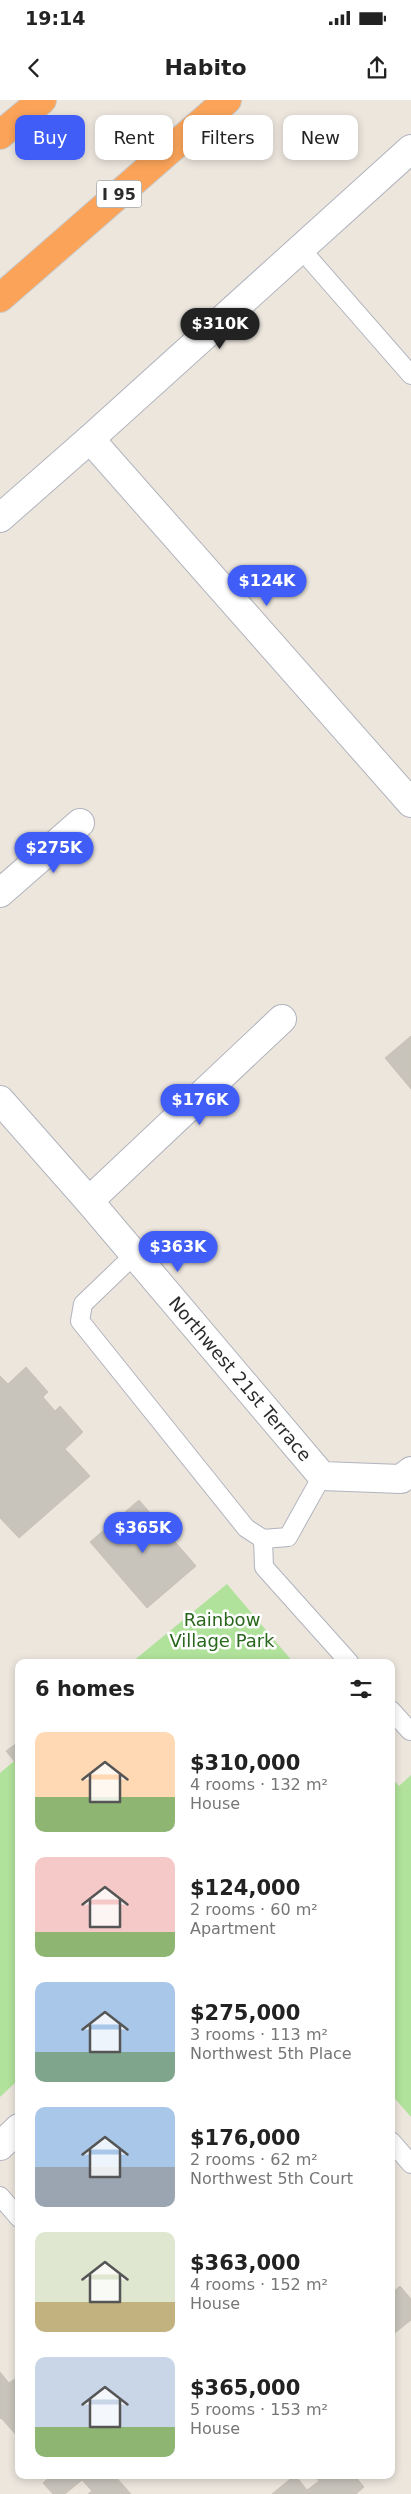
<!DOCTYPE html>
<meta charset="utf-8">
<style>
:root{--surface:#fff;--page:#f6f6f6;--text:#222;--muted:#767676;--accent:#405df7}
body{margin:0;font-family:"DejaVu Sans",sans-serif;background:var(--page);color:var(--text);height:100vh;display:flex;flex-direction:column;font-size:19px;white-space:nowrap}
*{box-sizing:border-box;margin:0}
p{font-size:16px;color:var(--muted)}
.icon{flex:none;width:28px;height:28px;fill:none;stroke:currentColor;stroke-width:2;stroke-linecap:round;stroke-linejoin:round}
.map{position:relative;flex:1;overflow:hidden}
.sheet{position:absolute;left:15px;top:1559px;width:380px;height:820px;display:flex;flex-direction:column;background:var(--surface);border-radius:10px;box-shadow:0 2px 8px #0003}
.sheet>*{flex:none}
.top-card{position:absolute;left:15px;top:15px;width:381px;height:45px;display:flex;gap:10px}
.price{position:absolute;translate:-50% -42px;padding:0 11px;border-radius:18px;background:var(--accent);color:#fff;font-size:16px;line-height:32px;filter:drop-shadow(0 1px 2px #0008)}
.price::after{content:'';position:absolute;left:50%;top:30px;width:15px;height:11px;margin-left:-8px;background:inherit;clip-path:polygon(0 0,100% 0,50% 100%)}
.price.selected{background:#222;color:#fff}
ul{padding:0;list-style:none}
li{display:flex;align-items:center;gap:15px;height:125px;padding:0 20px}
li span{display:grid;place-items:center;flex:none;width:140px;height:100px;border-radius:10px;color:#555}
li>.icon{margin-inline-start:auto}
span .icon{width:60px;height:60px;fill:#fffc;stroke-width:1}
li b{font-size:21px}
h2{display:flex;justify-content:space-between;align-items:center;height:60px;padding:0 20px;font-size:21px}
.tag{padding:0 18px;border-radius:10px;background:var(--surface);box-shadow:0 2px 8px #0003;font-size:18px;line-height:45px}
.tag.selected{background:var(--accent);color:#fff}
.status{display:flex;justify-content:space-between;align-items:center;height:35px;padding:0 25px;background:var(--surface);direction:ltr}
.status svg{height:14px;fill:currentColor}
header{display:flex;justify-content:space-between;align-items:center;height:65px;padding:0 20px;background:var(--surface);font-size:22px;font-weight:800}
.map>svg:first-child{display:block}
.green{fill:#b1e29b}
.building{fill:#c8c4bc;stroke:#c8c2b7}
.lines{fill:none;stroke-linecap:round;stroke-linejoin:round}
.service-casing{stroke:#b1b3be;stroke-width:20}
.minor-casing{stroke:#b1b3be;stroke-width:30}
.motorway-casing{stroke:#c8c8c8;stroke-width:30}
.service{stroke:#fff;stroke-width:18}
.minor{stroke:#fff;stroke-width:28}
.motorway{stroke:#fba459;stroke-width:28}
.labels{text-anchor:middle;stroke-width:5;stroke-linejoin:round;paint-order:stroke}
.shield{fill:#fff;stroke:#6b6b6b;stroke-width:1}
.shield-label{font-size:16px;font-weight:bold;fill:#2b2b2b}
.street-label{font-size:18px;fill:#2b2b2b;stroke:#fff}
.park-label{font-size:18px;fill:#29671c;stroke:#fff}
</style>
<div class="status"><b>19:14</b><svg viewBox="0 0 49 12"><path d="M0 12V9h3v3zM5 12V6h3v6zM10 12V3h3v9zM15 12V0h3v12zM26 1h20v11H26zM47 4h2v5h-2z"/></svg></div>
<header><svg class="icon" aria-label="back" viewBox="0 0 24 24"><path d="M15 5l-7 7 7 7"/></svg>Habito<svg class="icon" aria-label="share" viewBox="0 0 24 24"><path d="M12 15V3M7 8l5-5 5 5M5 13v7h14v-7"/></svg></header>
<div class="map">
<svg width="411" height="2394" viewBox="0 0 411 2394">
<rect width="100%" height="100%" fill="#ece6dd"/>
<g class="green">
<polygon points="227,1484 293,1562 132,1562"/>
<polygon points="19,1657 19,1979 0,1997 0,1673"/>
<polygon points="411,1675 411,2017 391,1994 391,1677 399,1686"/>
</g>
<g class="building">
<polygon points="411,936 411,989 385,958"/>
<polygon points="26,1267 48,1292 43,1297 55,1311 60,1306 83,1332 65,1349 90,1376 19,1438 0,1418 0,1276 8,1284"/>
<polygon points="139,1400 196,1466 147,1508 90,1442"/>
<polygon points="17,1643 19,1645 19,1667 6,1651"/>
<polygon points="400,2186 411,2199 411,2220 391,2236 391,2194"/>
<polygon points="0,2272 9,2283 19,2276 19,2338 1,2318 0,2319"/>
<polygon points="52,2375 114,2375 131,2394 88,2394 92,2391 82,2380 65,2394 53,2394 43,2383"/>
<polygon points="295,2375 307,2390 319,2381 314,2375 354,2375 364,2387 356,2394 272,2394"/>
</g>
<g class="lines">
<defs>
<g id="service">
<polyline points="301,149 411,275"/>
<polyline points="135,1154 83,1204 80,1221 246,1428 263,1439 288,1437 322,1376"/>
<polyline points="263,1439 264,1467 349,1562"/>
<polyline points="391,1610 410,1631"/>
<polyline points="391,2041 411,2064"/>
<polyline points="0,2096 19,2118"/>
</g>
<g id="minor">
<polyline points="90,339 411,703"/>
<polyline points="0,418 90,339 411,49"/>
<polyline points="0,793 80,723"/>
<path id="s1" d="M 0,1000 L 89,1101 L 322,1376 L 401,1379 L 411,1371"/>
<polyline points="89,1101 282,919"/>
<polyline points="0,2046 19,2028"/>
</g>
<g id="motorway">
<polyline points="0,35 42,0"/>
<polyline points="0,198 227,0"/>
</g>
</defs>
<use href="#service" class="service-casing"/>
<use href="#minor" class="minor-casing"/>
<use href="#motorway" class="motorway-casing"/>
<use href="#service" class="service"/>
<use href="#minor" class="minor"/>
<use href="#motorway" class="motorway"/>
</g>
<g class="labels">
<rect class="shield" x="96.5" y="80.5" width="45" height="27" rx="4"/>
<g class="shield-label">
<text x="119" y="100">I 95</text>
</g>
<g class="street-label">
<text dy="6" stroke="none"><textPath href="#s1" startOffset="368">Northwest 21st Terrace</textPath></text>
</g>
<g class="park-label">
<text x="222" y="1526">Rainbow<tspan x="222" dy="21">Village Park</tspan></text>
</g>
</g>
</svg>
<b class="price selected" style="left:220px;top:250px">$310K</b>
<b class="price" style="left:267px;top:507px">$124K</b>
<b class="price" style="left:54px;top:774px">$275K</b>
<b class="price" style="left:200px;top:1026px">$176K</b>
<b class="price" style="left:178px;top:1173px">$363K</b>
<b class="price" style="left:143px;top:1454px">$365K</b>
<div class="top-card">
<a class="tag selected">Buy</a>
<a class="tag">Rent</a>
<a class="tag">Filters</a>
<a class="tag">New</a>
</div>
<section class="sheet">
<h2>6 homes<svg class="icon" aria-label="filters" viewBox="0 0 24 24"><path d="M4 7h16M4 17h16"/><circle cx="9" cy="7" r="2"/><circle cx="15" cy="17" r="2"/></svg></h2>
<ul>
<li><span style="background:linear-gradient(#ffd9b3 65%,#8fb573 0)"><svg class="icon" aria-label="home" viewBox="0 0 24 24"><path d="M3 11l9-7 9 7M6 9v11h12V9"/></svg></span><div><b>$310,000</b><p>4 rooms · 132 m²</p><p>House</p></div></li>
<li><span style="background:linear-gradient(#f6c9c9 75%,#8fb573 0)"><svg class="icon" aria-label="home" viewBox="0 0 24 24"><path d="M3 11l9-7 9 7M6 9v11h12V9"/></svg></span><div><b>$124,000</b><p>2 rooms · 60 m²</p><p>Apartment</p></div></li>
<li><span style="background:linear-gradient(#a9c7e8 70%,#7fa58c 0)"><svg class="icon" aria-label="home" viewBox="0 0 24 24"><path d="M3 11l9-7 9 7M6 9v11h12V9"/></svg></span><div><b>$275,000</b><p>3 rooms · 113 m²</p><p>Northwest 5th Place</p></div></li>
<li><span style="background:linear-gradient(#a9c7e8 60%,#9aa5b1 0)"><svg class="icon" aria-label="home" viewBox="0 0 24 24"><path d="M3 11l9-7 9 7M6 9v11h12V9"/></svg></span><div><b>$176,000</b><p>2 rooms · 62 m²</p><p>Northwest 5th Court</p></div></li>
<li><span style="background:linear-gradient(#dfe7d0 70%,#c2b280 0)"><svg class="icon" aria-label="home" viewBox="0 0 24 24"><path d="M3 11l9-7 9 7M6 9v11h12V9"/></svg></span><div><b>$363,000</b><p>4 rooms · 152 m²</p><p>House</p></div></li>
<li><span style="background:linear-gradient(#c9d6e8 70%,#8fb573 0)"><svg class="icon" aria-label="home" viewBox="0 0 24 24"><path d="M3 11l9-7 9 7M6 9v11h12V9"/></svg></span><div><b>$365,000</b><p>5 rooms · 153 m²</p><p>House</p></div></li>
</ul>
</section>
</div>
